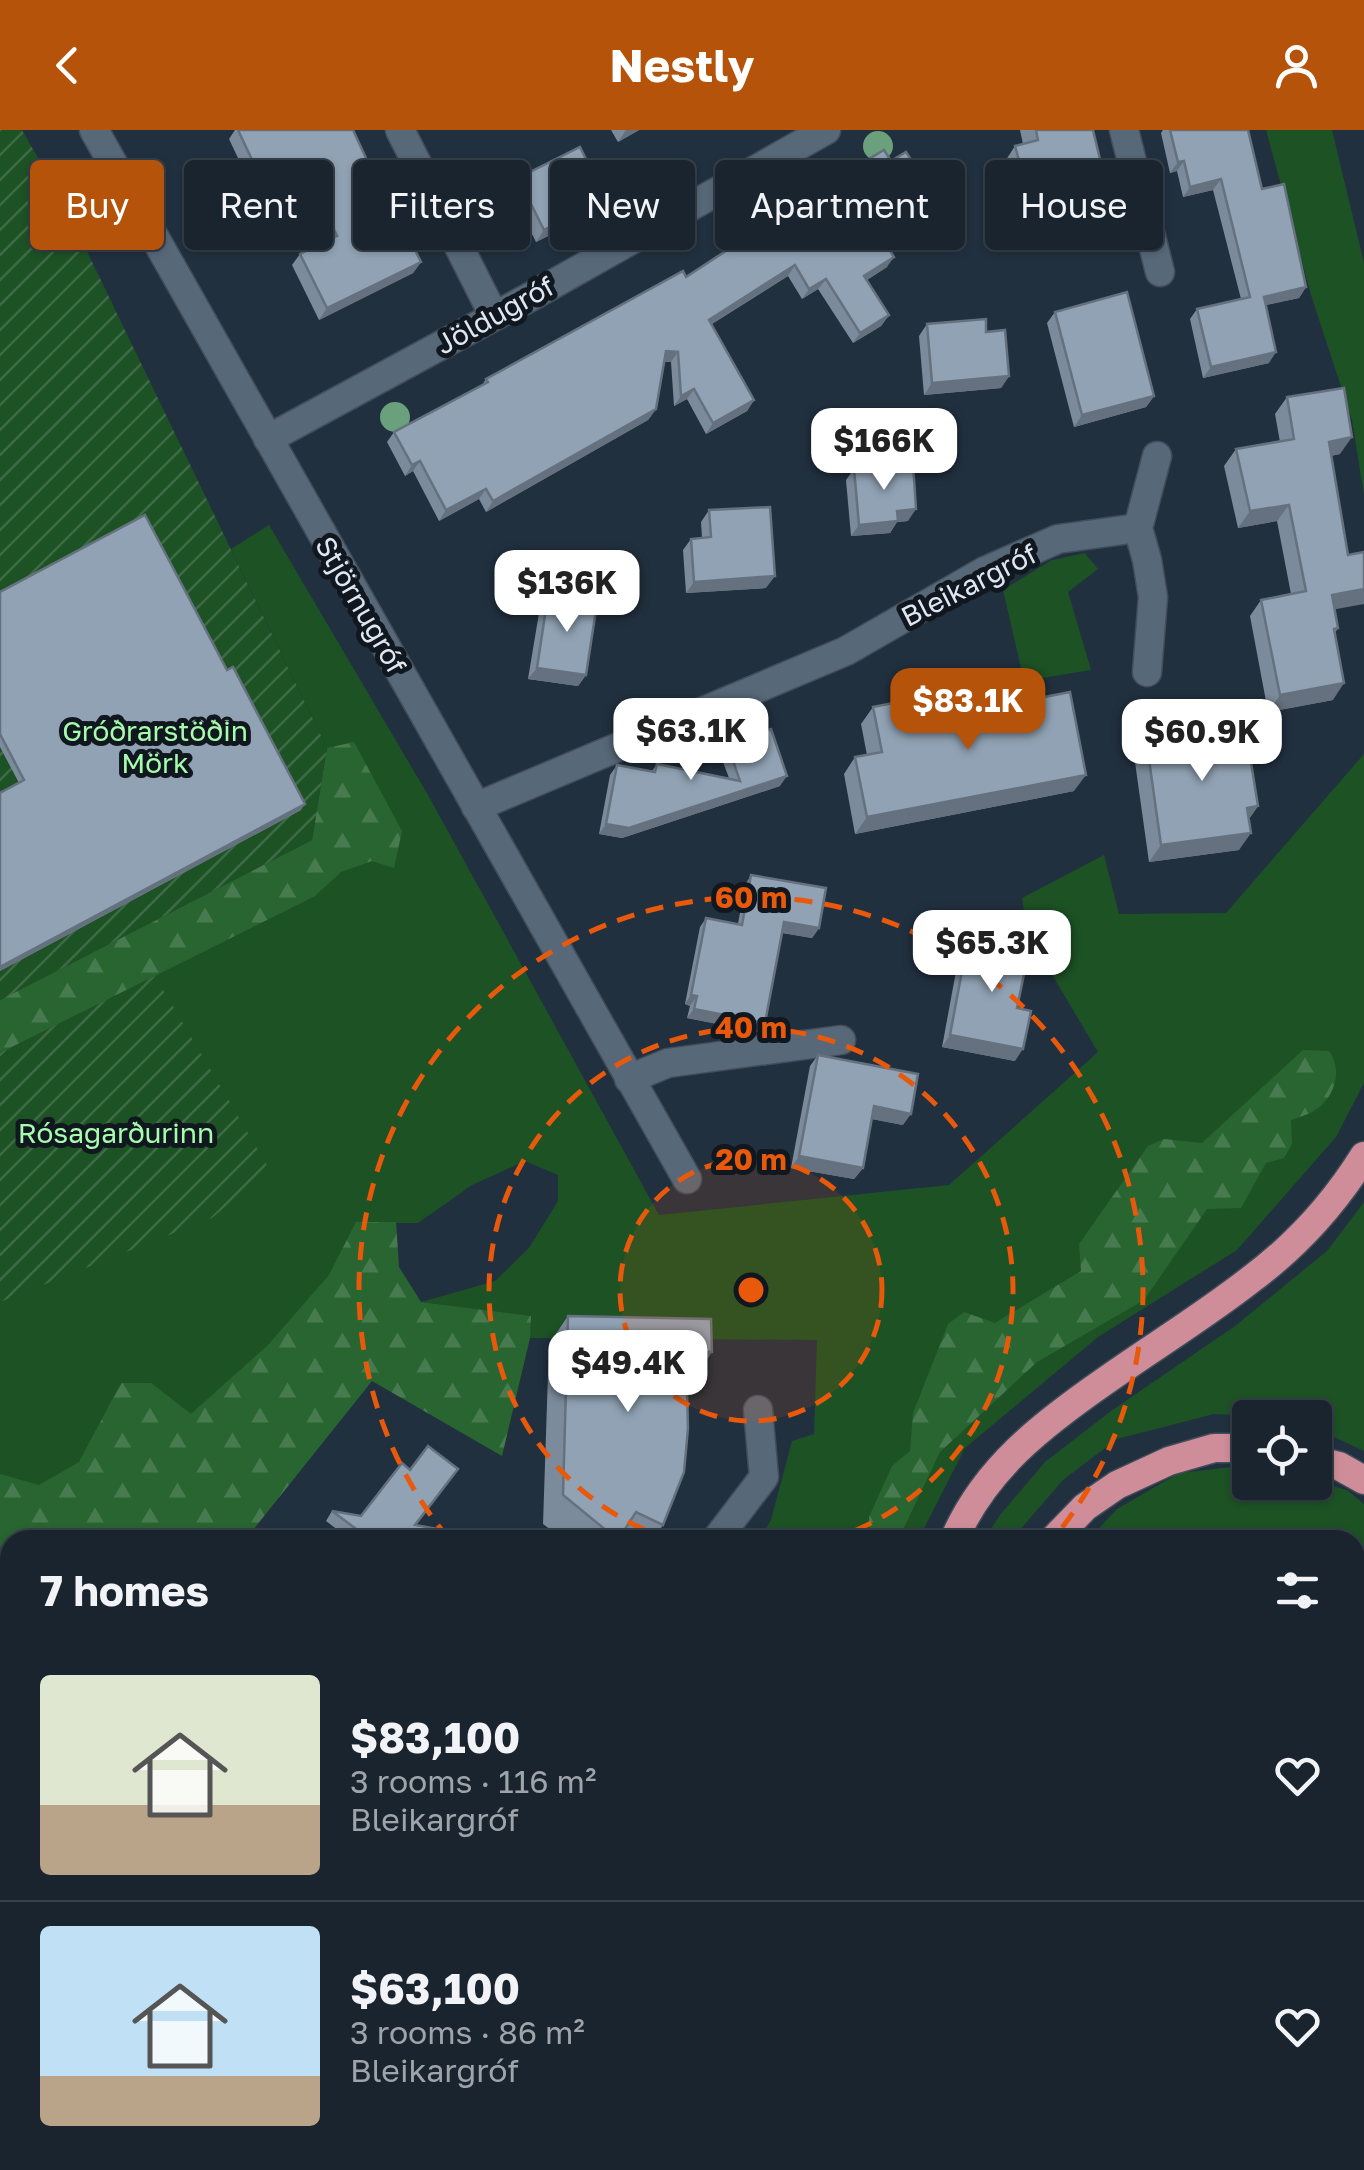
<!DOCTYPE html>
<meta charset="utf-8">
<style>
:root{--surface:#19242f;--page:#26303b;--text:#f1f3f6;--muted:#9fa4aa;--line:#37414b;--accent:#b45309}
body{margin:0;font-family:"Golos Text",sans-serif;background:var(--page);color:var(--text);height:100vh;display:flex;flex-direction:column;font-size:38px;white-space:nowrap}
*{box-sizing:border-box;margin:0}
p{font-size:32px;color:var(--muted)}
.icon{flex:none;width:55px;height:55px;fill:none;stroke:currentColor;stroke-width:2;stroke-linecap:round;stroke-linejoin:round}
.map{position:relative;flex:1;overflow:hidden}
.drawer{position:absolute;left:0px;top:1400px;width:1365px;height:640px;display:flex;flex-direction:column;background:var(--surface);border-radius:30px 30px 0 0;box-shadow:0 2px 8px #0004,0 0 0 2px var(--line)}
.drawer>*{flex:none}
.banner{position:absolute;left:30px;top:30px;width:1305px;height:90px;display:flex;gap:20px}
.controls{position:absolute;left:1232px;top:1270px;display:grid;gap:20px}
.controls a{display:grid;place-items:center;width:100px;height:100px;border-radius:10px;background:var(--surface);box-shadow:0 2px 8px #0004,0 0 0 2px var(--line);font-size:50px}
.price{position:absolute;translate:-50% -85px;padding:0 22px;border-radius:20px;background:#fff;color:#222;font-size:32px;line-height:65px;filter:drop-shadow(0 2px 5px #0008)}
.price::after{content:'';position:absolute;left:50%;top:60px;width:30px;height:22px;margin-left:-15px;background:inherit;clip-path:polygon(0 0,100% 0,50% 100%)}
.price.on{background:var(--accent);color:#fff}
ul{padding:0;list-style:none}
li{display:flex;align-items:center;gap:30px;height:250px;padding:0 40px}
li+li{border-top:2px solid var(--line)}
li span{display:grid;place-items:center;flex:none;width:280px;height:200px;border-radius:10px;color:#555}
li>.icon{margin-inline-start:auto}
span .icon{width:120px;height:120px;fill:#fffc;stroke-width:1}
li b{font-size:42px}
h2{display:flex;justify-content:space-between;align-items:center;height:120px;padding:0 40px;font-size:42px}
.tag{padding:0 35px;border-radius:10px;background:var(--surface);box-shadow:0 2px 8px #0004,0 0 0 2px var(--line);font-size:35px;line-height:90px}
.tag.on{background:var(--accent);color:#fff}
header{display:flex;justify-content:space-between;align-items:center;height:130px;padding:0 40px;background:var(--accent);color:#fff;font-size:45px;font-weight:700}
.map>svg:first-child{display:block}
.grass{fill:#1d5225}
.forest{fill:url(#forest-firs)}
.garden{fill:url(#garden-furrows)}
.lines{fill:none;stroke-linecap:round;stroke-linejoin:round}
.minor-casing{stroke:#414d5a;stroke-width:31}
.tertiary-casing{stroke:#414d5a;stroke-width:31}
.secondary-casing{stroke:#414d5a;stroke-width:31}
.trunk-casing{stroke:#414d5a;stroke-width:31}
.minor{stroke:#576879;stroke-width:28}
.tertiary{stroke:#576879;stroke-width:28}
.secondary{stroke:#847686;stroke-width:28}
.trunk{stroke:#cf8d9a;stroke-width:28}
.tree{fill:#6aa07c}
.wall{fill:#7c8b9b}
.shaded-wall{fill:#65717e}
.building{fill:#90a2b4;stroke:#65717e;stroke-width:2.5}
.ring{fill:none;stroke:#e8590c;stroke-width:5;stroke-dasharray:18 12}
.labels{text-anchor:middle;stroke-width:10;stroke-linejoin:round;paint-order:stroke}
.street-label{font-size:28px;fill:#dfe8f2;stroke:#10171e}
.park-label{font-size:28px;fill:#a6fbad;stroke:#10171e}
.centre{fill:#e8590c;stroke:#10171e;stroke-width:5}
.ring-label{font-size:30px;text-anchor:middle;font-weight:bold;fill:#e8590c;stroke:#10171e;stroke-width:10;stroke-linejoin:round;paint-order:stroke}
</style>
<header><svg class="icon" aria-label="back" viewBox="0 0 24 24"><path d="M15 5l-7 7 7 7"/></svg>Nestly<svg class="icon" aria-label="person" viewBox="0 0 24 24"><circle cx="12" cy="8" r="4"/><path d="M4 21q1-7 8-7t8 7"/></svg></header>
<div class="map">
<svg width="1364" height="2040" viewBox="0 0 1364 2040">
<defs>
<pattern id="forest-firs" width="22" height="20" patternUnits="userSpaceOnUse" patternTransform="scale(2.5)"><rect width="22" height="20" fill="#286531"/><path d="M5 1l3.5 6h-7zM16 11l3.5 6h-7z" fill="#477b4f"/></pattern>
<pattern id="garden-furrows" width="10" height="10" patternUnits="userSpaceOnUse" patternTransform="scale(2.5)"><rect width="10" height="10" fill="#1d5225"/><path d="M-1 1l2-2M0 10L10 0M9 11l2-2" fill="none" stroke="#3d6b45"/></pattern>
</defs>
<rect width="100%" height="100%" fill="#21303f"/>
<g class="grass">
<polygon points="1266,0 1332,0 1364,133 1364,365 1352,290 1311,165"/>
<polygon points="269,395 428,665 659,1085 949,1055 1098,922 1028,804 1022,768 1104,725 1119,784 1226,783 1364,624 1364,953 1336,1007 1237,1120 1098,1207 965,1318 918,1410 759,1410 771,1390 792,1311 814,1304 817,1210 530,1208 530,1186 421,1172 495,1151 529,1118 558,1071 558,1045 525,1031 472,1055 418,1093 356,1093 245,1410 10,1410 10,1705 0,1718 0,870 312,710 327,618 231,419"/>
<polygon points="1085,423 1098,439 1068,462 1091,540 1024,551 1003,460 1052,430"/>
<polygon points="1364,1072 1364,1321 1315,1298 1315,1288 1214,1284 1117,1309 1063,1350 1011,1410 984,1410 1000,1385 1045,1332 1111,1281 1235,1196 1327,1121"/>
<polygon points="1250,1335 1250,1352 1315,1351 1347,1360 1364,1374 1364,1943 1355,1941 1355,1410 1088,1410 1117,1379 1179,1343"/>
<polygon points="1355,2008 1364,2010 1364,2040 1168,2040 1134,2030 1355,2030"/>
<polygon points="425,2030 537,2030 507,2040 410,2040 410,2038"/>
<polygon points="698,2030 882,2030 922,2040 679,2040"/>
</g>
<g class="forest">
<polygon points="354,612 402,701 394,738 372,731 341,742 315,766 0,923 0,870 312,710 327,618"/>
<path d="M 1303,920 L 1329,921 C 1343,940 1335,968 1315,980 C 1309,985 1298,987 1291,990 L 1292,1014 L 1284,1028 L 1266,1033 L 1241,1078 L 1207,1079 L 1144,1170 L 1037,1232 L 940,1322 L 898,1410 L 870,1410 L 869,1387 L 892,1336 L 910,1321 L 913,1283 L 948,1194 L 964,1182 L 995,1193 L 1081,1141 L 1079,1114 L 1148,1016 L 1164,1009 L 1202,1013 Z"/>
<polygon points="356,1092 396,1092 399,1137 421,1172 531,1186 530,1208 502,1326 372,1251 245,1410 10,1410 10,1705 0,1718 0,1344 39,1355 79,1332 121,1253 151,1253 191,1284 268,1215 329,1145"/>
</g>
<g class="garden">
<polygon points="0,0 22,0 63,72 327,618 312,710 0,870"/>
<polygon points="155,846 270,1040 212,1088 0,1172 0,923"/>
</g>
<g class="lines">
<defs>
<g id="minor">
<polyline points="94,0 687,1049"/>
<polyline points="400,0 494,186"/>
<polyline points="1124,0 1160,142"/>
<polyline points="268,309 532,166 826,0"/>
<polyline points="1147,542 1153,467 1147,430 1138,398 1157,326"/>
<polyline points="476,677 846,521 985,441 1058,409 1138,398"/>
<polyline points="629,949 668,933 841,910"/>
<polyline points="716,1410 764,1347 758,1280"/>
<polyline points="238,2040 250,2030"/>
</g>
<g id="tertiary">
<polyline points="337,2040 352,2030"/>
<polyline points="606,2040 632,2030"/>
</g>
<g id="secondary">
<polyline points="1355,1973 1364,1975"/>
<polyline points="1055,2030 1084,2040"/>
</g>
<g id="trunk">
<polyline points="1315,1330 1339,1336 1364,1350"/>
<path d="M 954,1410 C 984,1339 1043,1294 1105,1251 C 1153,1217 1204,1186 1250,1150 C 1296,1116 1334,1074 1364,1026"/>
<polyline points="1053,1410 1085,1377 1117,1355 1169,1331 1214,1318 1250,1318"/>
</g>
</defs>
<use href="#minor" class="minor-casing"/>
<use href="#tertiary" class="tertiary-casing"/>
<use href="#secondary" class="secondary-casing"/>
<use href="#trunk" class="trunk-casing"/>
<use href="#minor" class="minor"/>
<use href="#tertiary" class="tertiary"/>
<use href="#secondary" class="secondary"/>
<use href="#trunk" class="trunk"/>
</g>
<g class="tree">
<circle cx="878" cy="16" r="15"/>
<circle cx="756" cy="76" r="15"/>
<circle cx="395" cy="287" r="15"/>
</g>
<g class="wall">
<polygon points="235,0 353,0 390,80 421,132 413,143 319,190 292,135 300,124 326,111 294,44 254,62 229,9"/>
<polygon points="611,0 639,0 618,12"/>
<polygon points="1020,0 1093,0 1100,97 1046,110 1039,81 1018,86 1004,33 1015,16 1023,14"/>
<polygon points="1163,0 1248,0 1262,59 1306,157 1299,168 1266,175 1269,233 1203,248 1190,189 1197,179 1241,169 1213,60 1183,67 1177,41 1170,43 1161,3"/>
<polygon points="891,31 922,70 896,86 904,98 896,109 887,115 887,137 867,150 889,185 881,196 853,213 818,159 802,169 788,146 712,194 754,270 747,281 706,304 687,269 674,276 671,232 664,232 656,279 648,290 486,382 479,369 439,391 413,341 405,346 387,312 394,302 482,255 486,249 686,147 762,113 836,65 831,58 839,47"/>
<polygon points="518,48 606,70 598,81 536,112 510,60"/>
<polygon points="1055,182 1154,266 1146,277 1074,297 1047,193"/>
<polygon points="927,194 986,202 1009,246 1001,258 924,265 919,206"/>
<polygon points="1287,267 1340,324 1331,326 1334,479 1338,498 1335,503 1333,570 1268,582 1250,486 1261,470 1291,464 1277,391 1238,398 1224,336 1236,319 1280,312 1275,284"/>
<polygon points="854,339 908,391 897,392 890,403 851,406 846,350"/>
<polygon points="709,380 766,458 686,463 683,420 691,409 702,408 701,392"/>
<polygon points="0,462 227,540 301,680 0,841 0,663 19,653 0,617"/>
<polygon points="548,465 586,545 578,556 528,549 540,477"/>
<polygon points="873,577 928,590 1074,661 855,704 844,644 855,627 867,625 861,594"/>
<polygon points="1146,608 1258,676 1249,689 1239,720 1149,732 1134,625"/>
<polygon points="727,614 780,656 622,708 599,704 610,645 617,635 652,641 657,634 729,648 720,624"/>
<polygon points="751,745 819,798 812,808 782,803 765,893 758,902 687,888 690,876 685,874 700,797 706,788 738,794 745,755"/>
<polygon points="968,809 1015,931 942,917 960,820"/>
<polygon points="818,925 903,995 872,989 863,1038 854,1049 791,1038 810,936"/>
<polygon points="568,1186 712,1222 692,1250 687,1250 663,1395 653,1410 564,1410 543,1394 549,1214"/>
<polygon points="332,1381 416,1395 482,1410 351,1410 326,1391"/>
<polygon points="10,1869 10,1942 0,1941 0,1924"/>
</g>
<g class="shaded-wall">
<polygon points="626,0 639,0 618,12"/>
<polygon points="1184,31 1177,41 1170,43 1178,32"/>
<polygon points="302,32 294,44 254,62 262,51"/>
<polygon points="1221,49 1213,60 1183,67 1190,57"/>
<polygon points="930,59 922,70 886,92 893,82"/>
<polygon points="1051,64 1039,81 1018,86 1030,69"/>
<polygon points="606,70 598,81 536,112 544,100"/>
<polygon points="1112,80 1100,97 1046,110 1058,94"/>
<polygon points="904,98 896,109 877,121 884,111"/>
<polygon points="894,127 887,137 857,156 864,146"/>
<polygon points="421,132 413,143 319,190 327,178"/>
<polygon points="795,135 788,146 702,200 709,190"/>
<polygon points="826,149 818,159 802,169 809,159"/>
<polygon points="1306,157 1299,168 1256,177 1264,167"/>
<polygon points="889,185 881,196 853,213 860,203"/>
<polygon points="666,221 678,222 671,232 658,232"/>
<polygon points="1276,222 1269,233 1203,248 1211,237"/>
<polygon points="1009,246 1001,258 924,265 932,253"/>
<polygon points="694,259 687,269 674,276 681,266"/>
<polygon points="1154,266 1146,277 1074,297 1082,285"/>
<polygon points="754,270 747,281 706,304 713,293"/>
<polygon points="656,279 648,290 486,382 493,371"/>
<polygon points="1352,307 1340,324 1317,328 1329,312"/>
<polygon points="420,331 413,341 405,346 412,335"/>
<polygon points="486,359 479,369 439,391 446,380"/>
<polygon points="1289,375 1277,391 1238,398 1250,381"/>
<polygon points="916,379 908,391 897,392 890,403 851,406 859,395 897,381"/>
<polygon points="775,446 766,458 686,463 694,452"/>
<polygon points="1364,459 1364,474 1320,482 1332,465"/>
<polygon points="537,538 586,545 578,556 528,549"/>
<polygon points="1344,553 1333,570 1268,582 1280,565"/>
<polygon points="1086,645 1074,661 855,704 867,687"/>
<polygon points="787,646 780,656 622,708 599,704 606,694"/>
<polygon points="305,674 301,680 0,841 0,837"/>
<polygon points="1258,676 1246,693 1247,678"/>
<polygon points="1251,703 1239,720 1149,732 1161,715"/>
<polygon points="784,792 819,798 812,808 777,802"/>
<polygon points="691,865 697,866 690,876 685,874"/>
<polygon points="694,879 765,893 758,902 687,888"/>
<polygon points="950,905 1023,919 1015,931 942,917"/>
<polygon points="874,976 911,984 903,995 866,988"/>
<polygon points="799,1026 863,1038 854,1049 791,1038"/>
<polygon points="686,1221 712,1222 692,1250 666,1250"/>
<polygon points="5,1928 10,1929 10,1942 0,1941 0,1936"/>
</g>
<g class="building">
<polygon points="238,0 353,0 390,80 394,78 421,132 327,178 300,124 337,106 302,32 262,51"/>
<polygon points="1036,0 1093,0 1112,80 1058,94 1051,64 1030,69 1015,16 1038,10"/>
<polygon points="1170,0 1248,0 1262,59 1284,54 1306,157 1264,167 1276,222 1211,237 1197,179 1250,167 1221,49 1190,57 1184,31 1178,32"/>
<polygon points="580,17 606,70 544,100 518,48"/>
<polygon points="884,20 891,31 906,22 930,59 893,82 904,98 884,111 894,127 864,146 889,185 860,203 826,149 809,159 795,135 709,190 754,270 713,293 694,259 681,266 678,222 666,221 656,279 493,371 486,359 446,380 420,331 412,335 394,302 488,252 486,249 683,141 686,147 755,102 762,113 846,59 839,47"/>
<polygon points="1127,162 1154,266 1082,285 1055,182"/>
<polygon points="986,189 986,202 1005,200 1009,246 932,253 927,194"/>
<polygon points="1344,258 1352,307 1329,312 1348,425 1364,422 1364,459 1332,465 1338,498 1334,499 1344,553 1280,565 1261,470 1306,461 1289,375 1250,381 1236,319 1294,309 1287,267"/>
<polygon points="913,334 916,379 897,381 898,391 859,395 854,339"/>
<polygon points="770,377 775,446 694,452 691,409 711,407 709,380"/>
<polygon points="145,385 227,540 233,537 305,674 0,837 0,663 24,650 0,604 0,462"/>
<polygon points="548,465 597,473 586,545 537,538"/>
<polygon points="1070,562 1086,645 867,687 855,627 882,622 873,577 924,567 928,590"/>
<polygon points="1245,595 1258,676 1247,678 1251,703 1161,715 1146,608"/>
<polygon points="771,599 787,646 629,698 606,694 617,635 655,642 657,634 740,651 727,614"/>
<polygon points="751,745 826,758 819,798 784,792 765,893 694,879 697,866 691,865 706,788 742,795"/>
<polygon points="968,809 1029,820 1017,878 1031,881 1023,919 950,905"/>
<polygon points="818,925 918,944 911,984 874,976 863,1038 799,1026"/>
<polygon points="568,1186 711,1189 712,1222 686,1221 688,1298 684,1342 663,1395 636,1382 618,1410 563,1365"/>
<polygon points="428,1316 458,1339 415,1395 483,1407 482,1410 371,1410 332,1381 361,1386 402,1333 410,1340"/>
<polygon points="10,1902 10,1929 5,1928"/>
<polygon points="0,2002 10,2003 10,2030 34,2030 33,2040 0,2040"/>
</g>
<circle cx="751" cy="1160" r="131" fill="#e8590c" fill-opacity=".12"/>
<g class="ring">
<circle cx="751" cy="1160" r="131"/>
<path d="M672 1410A262 262 0 1 1 830 1410"/>
<path d="M449 1409A392 392 0 1 1 1053 1409"/>
</g>
<g class="labels">
<g class="street-label">
<text transform="translate(495 185) rotate(-29)" y="10">Jöldugróf</text>
<text transform="translate(969 455) rotate(-27)" y="10">Bleikargróf</text>
<text transform="translate(361 475) rotate(60)" y="10">Stjörnugróf</text>
</g>
<g class="park-label">
<text x="155" y="611">Gróðrarstöðin<tspan x="155" dy="32">Mörk</tspan></text>
<text x="116" y="1013">Rósagarðurinn</text>
</g>
</g>
<circle cx="751" cy="1160" r="15" class="centre"/>
<g class="ring-label">
<text x="751" y="778">60 m</text>
<text x="751" y="908">40 m</text>
<text x="751" y="1040">20 m</text>
</g>
</svg>
<div class="controls">
<a><svg class="icon" aria-label="locate" viewBox="0 0 24 24"><circle cx="12" cy="12" r="6"/><path d="M12 2v4M12 18v4M2 12h4M18 12h4"/></svg></a>
</div>
<b class="price" style="left:884px;top:363px">$166K</b>
<b class="price" style="left:567px;top:505px">$136K</b>
<b class="price on" style="left:968px;top:623px">$83.1K</b>
<b class="price" style="left:691px;top:653px">$63.1K</b>
<b class="price" style="left:1202px;top:654px">$60.9K</b>
<b class="price" style="left:992px;top:865px">$65.3K</b>
<b class="price" style="left:628px;top:1285px">$49.4K</b>
<div class="banner">
<a class="tag on">Buy</a>
<a class="tag">Rent</a>
<a class="tag">Filters</a>
<a class="tag">New</a>
<a class="tag">Apartment</a>
<a class="tag">House</a>
</div>
<section class="drawer">
<h2>7 homes<svg class="icon" aria-label="filters" viewBox="0 0 24 24"><path d="M4 7h16M4 17h16"/><circle cx="9" cy="7" r="2"/><circle cx="15" cy="17" r="2"/></svg></h2>
<ul>
<li><span style="background:linear-gradient(#dfe7d0 65%,#b9a48a 0)"><svg class="icon" aria-label="home" viewBox="0 0 24 24"><path d="M3 11l9-7 9 7M6 9v11h12V9"/></svg></span><div><b>$83,100</b><p>3 rooms · 116 m²</p><p>Bleikargróf</p></div><svg class="icon" aria-label="heart" viewBox="0 0 24 24"><path d="M12 20l-8-8c-3-5 5-10 8-4 3-6 11-1 8 4z"/></svg></li>
<li><span style="background:linear-gradient(#bfe0f5 75%,#b9a48a 0)"><svg class="icon" aria-label="home" viewBox="0 0 24 24"><path d="M3 11l9-7 9 7M6 9v11h12V9"/></svg></span><div><b>$63,100</b><p>3 rooms · 86 m²</p><p>Bleikargróf</p></div><svg class="icon" aria-label="heart" viewBox="0 0 24 24"><path d="M12 20l-8-8c-3-5 5-10 8-4 3-6 11-1 8 4z"/></svg></li>
</ul>
</section>
</div>
